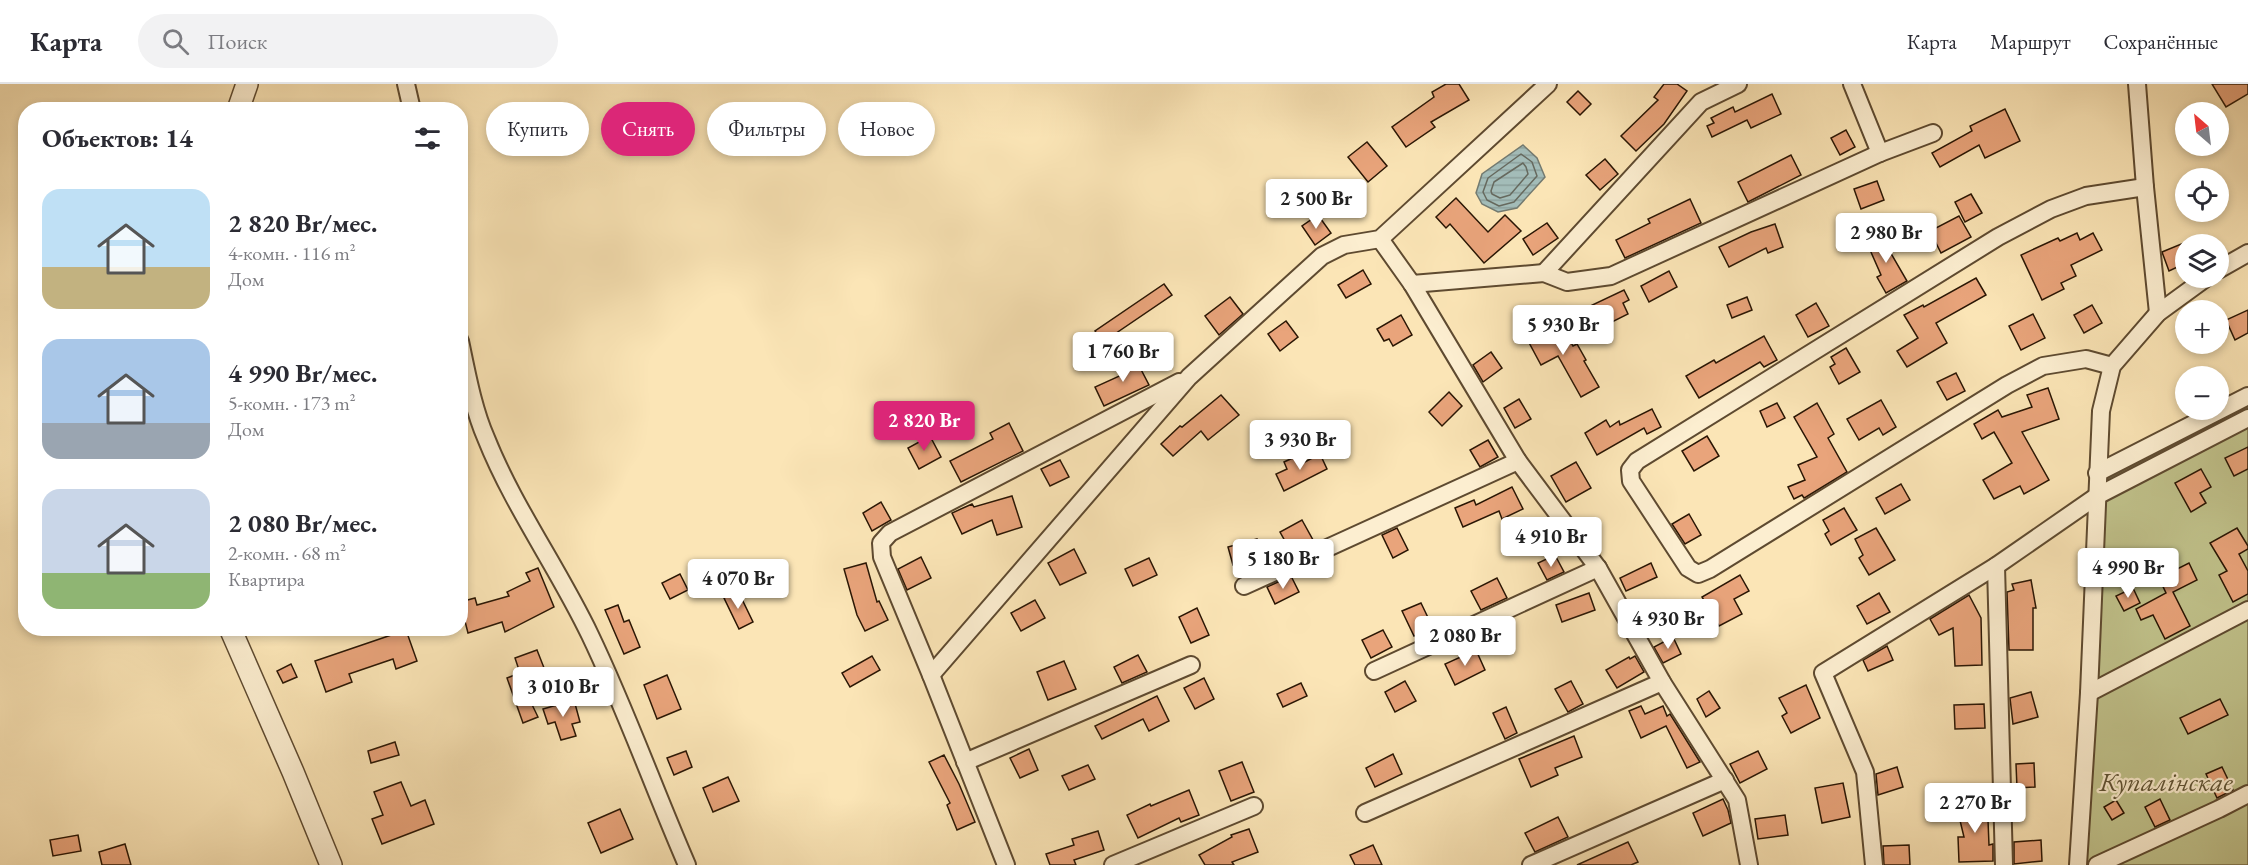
<!DOCTYPE html>
<html lang="ru">
<meta charset="utf-8">
<style>
:root{--surface:#fff;--page:#f2f2f3;--text:#2b2b33;--muted:#7c7c81;--line:#e1e1e2;--accent:#db2777}
body{margin:0;font-family:"EB Garamond",serif;background:var(--page);color:var(--text);height:100vh;display:flex;flex-direction:column;font-size:22px;white-space:nowrap}
*{box-sizing:border-box;margin:0}
p{font-size:20px;color:var(--muted)}
.icon{flex:none;width:33px;height:33px;fill:none;stroke:currentColor;stroke-width:2;stroke-linecap:round;stroke-linejoin:round}
.map{position:relative;flex:1;overflow:hidden}
.side{position:absolute;left:18px;top:18px;width:450px;height:534px;display:flex;flex-direction:column;background:var(--surface);border-radius:24px;box-shadow:0 3px 9px #0003}
.side>*{flex:none}
.guide{position:absolute;left:486px;top:18px;width:570px;height:54px;display:flex;gap:12px}
.needle{width:39px;rotate:332deg}
.buttons{position:absolute;left:2175px;top:18px;display:grid;gap:12px}
.buttons a{display:grid;place-items:center;width:54px;height:54px;border-radius:50%;background:var(--surface);box-shadow:0 3px 9px #0003;font-size:30px}
.price{position:absolute;translate:-50% -51px;padding:0 14px;border-radius:6px;background:#fff;color:#222;font-size:20px;line-height:39px;filter:drop-shadow(0 2px 3px #0008)}
.price::after{content:'';position:absolute;left:50%;top:36px;width:18px;height:14px;margin-left:-9px;background:inherit;clip-path:polygon(0 0,100% 0,50% 100%)}
.price.active{background:var(--accent);color:#fff}
ul{padding:0;list-style:none}
li{display:flex;align-items:center;gap:18px;height:150px;padding:0 24px}
li span{display:grid;place-items:center;flex:none;width:168px;height:120px;border-radius:18px;color:#555}
li>.icon{margin-inline-start:auto}
span .icon{width:72px;height:72px;fill:#fffc;stroke-width:1}
li b{font-size:26px}
h2{display:flex;justify-content:space-between;align-items:center;height:72px;padding:0 24px;font-size:26px}
.chip{padding:0 21px;border-radius:27px;background:var(--surface);box-shadow:0 3px 9px #0003;font-size:21px;line-height:54px}
.chip.active{background:var(--accent);color:#fff}
header{display:flex;align-items:center;gap:36px;box-sizing:border-box;height:84px;padding:0 30px;background:var(--surface);border-bottom:2px solid var(--line)}
header strong{font-size:28px}
nav{display:flex;gap:33px;margin-inline-start:auto;font-size:21px}
.search{width:420px;height:54px;background:var(--page);display:flex;align-items:center;gap:15px;box-sizing:border-box;padding:0 21px;border-radius:33px;color:var(--muted);font-size:22px}
.map>svg:first-child{display:block}
.garden{fill:#c1c38c;stroke:#766c48;stroke-width:1.5}
.water{fill:url(#water-rules);stroke:#737a70;stroke-width:1.5}
.lines{fill:none;stroke-linecap:round;stroke-linejoin:round}
.shore{stroke:#66695e;stroke-width:1.5}
.building{fill:#e9a47b;stroke:#2a1604;stroke-width:1.5}
.minor-casing{stroke:#5e4a30;stroke-width:20}
.tertiary-casing{stroke:#5e4a30;stroke-width:24}
.minor{stroke:#fceed0;stroke-width:16}
.tertiary{stroke:#fceed0;stroke-width:21}
.labels{text-anchor:middle;stroke-width:4.5;stroke-linejoin:round;paint-order:stroke}
.park-label{font-size:27px;font-style:italic;fill:#5f5334;stroke:#fceed0}
</style>
<header>
<strong>Карта</strong>
<div class="search"><svg class="icon" aria-label="search" viewBox="0 0 24 24"><circle cx="10" cy="10" r="6"/><path d="M15 15l6 6"/></svg>Поиск</div>
<nav><a>Карта</a><a>Маршрут</a><a>Сохранённые</a></nav>
</header>
<div class="map">
<svg width="2248" height="781" viewBox="0 0 2248 781">
<defs>
<pattern id="water-rules" width="6" height="5" patternUnits="userSpaceOnUse" patternTransform="scale(1.5)"><rect width="6" height="5" fill="#a3bcb8"/><path d="M0 2.5h6" fill="none" stroke="#8ca19d"/></pattern>
</defs>
<rect width="100%" height="100%" fill="#fbe5b6"/>
<filter id="stains"><feTurbulence type="fractalNoise" baseFrequency=".00333" numOctaves="4"/><feColorMatrix values="0 0 0 0 .2 0 0 0 0 .09 0 0 0 0 .02 0 0 0 .5 -.17"/></filter>
<radialGradient id="worn" r=".72"><stop offset=".6" stop-color="#630" stop-opacity="0"/><stop offset="1" stop-color="#630" stop-opacity=".3"/></radialGradient>
<polygon class="garden" points="2248,323 2248,781 2078,781 2097,400"/>
<polygon class="water" points="1523,61 1537,74 1545,93 1517,124 1498,128 1482,120 1476,109 1482,90"/>
<g class="lines">
<g class="shore">
<polygon points="1521,70 1532,78 1537,92 1514,118 1499,122 1487,116 1483,108 1488,94"/>
<polygon points="1523,79 1526,83 1528,90 1510,111 1500,114 1492,110 1491,107 1494,98"/>
</g>
</g>
<g class="building">
<polygon points="1446,0 1459,0 1469,16 1431,38 1435,43 1406,63 1392,43 1434,13 1432,8"/>
<polygon points="1664,0 1677,0 1687,7 1664,40 1636,67 1621,52 1658,16 1654,13"/>
<polygon points="2212,0 2248,0 2248,10 2226,23"/>
<polygon points="1578,7 1591,20 1580,31 1567,18"/>
<polygon points="1772,10 1781,30 1751,44 1747,36 1712,53 1707,42 1714,39 1711,34 1733,23 1735,28"/>
<polygon points="2005,25 2020,57 1985,74 1979,61 1940,83 1932,69 1972,47 1970,42"/>
<polygon points="1846,46 1855,63 1840,71 1831,54"/>
<polygon points="1367,58 1387,82 1368,98 1348,73"/>
<polygon points="1791,71 1801,91 1748,118 1738,98"/>
<polygon points="1605,75 1618,90 1600,106 1586,91"/>
<polygon points="1877,97 1884,116 1861,125 1854,105"/>
<polygon points="1971,110 1982,129 1965,138 1955,118"/>
<polygon points="1456,114 1488,148 1505,131 1521,147 1484,179 1450,140 1446,144 1436,133"/>
<polygon points="1690,115 1701,139 1625,174 1616,156 1650,139 1648,135"/>
<polygon points="1318,131 1331,149 1315,161 1302,142"/>
<polygon points="1959,132 1971,153 1941,169 1930,147"/>
<polygon points="1547,139 1558,154 1533,171 1523,155"/>
<polygon points="1775,140 1783,163 1768,169 1766,164 1729,183 1719,163 1751,148"/>
<polygon points="2077,149 2080,156 2093,149 2102,166 2071,181 2076,192 2061,199 2064,205 2042,216 2021,171 2058,154 2060,157"/>
<polygon points="1886,151 1892,165 1889,166 1907,197 1886,209 1877,193 1881,191 1867,159"/>
<polygon points="2186,158 2186,179 2169,187 2162,168"/>
<polygon points="1363,186 1371,200 1346,214 1338,201"/>
<polygon points="1669,187 1677,203 1649,218 1641,202"/>
<polygon points="1976,194 1986,211 1936,239 1947,259 1907,283 1897,267 1918,254 1904,231 1923,221 1924,223"/>
<polygon points="1164,200 1172,211 1103,258 1095,247"/>
<polygon points="1624,206 1629,216 1623,219 1628,230 1604,242 1600,232 1594,235 1588,223"/>
<polygon points="1230,213 1243,230 1219,251 1205,232"/>
<polygon points="1747,213 1752,226 1732,234 1727,221"/>
<polygon points="1816,219 1829,242 1808,253 1796,231"/>
<polygon points="2092,221 2102,239 2084,249 2074,231"/>
<polygon points="2248,226 2248,249 2235,256 2226,236"/>
<polygon points="2033,230 2045,254 2021,266 2009,242"/>
<polygon points="1401,231 1412,251 1393,262 1389,255 1384,257 1377,245"/>
<polygon points="1558,236 1573,262 1577,260 1586,276 1584,277 1599,303 1581,313 1558,272 1541,281 1526,253"/>
<polygon points="1286,237 1298,253 1280,267 1268,250"/>
<polygon points="1764,252 1777,276 1764,283 1760,278 1699,314 1686,292 1714,276 1716,279"/>
<polygon points="1846,264 1860,288 1839,300 1830,283 1835,280 1831,273"/>
<polygon points="1491,268 1502,284 1483,298 1473,281"/>
<polygon points="1134,272 1149,301 1104,322 1095,303 1124,290 1119,280"/>
<polygon points="1956,289 1965,307 1947,316 1937,298"/>
<polygon points="2048,304 2059,335 2022,348 2049,396 2024,410 2020,402 1994,415 1983,396 2012,379 1994,348 1982,355 1974,340 1998,326 2002,333 2032,323 2027,311"/>
<polygon points="1449,308 1462,322 1442,342 1429,328"/>
<polygon points="1221,311 1239,331 1208,356 1201,347 1173,372 1161,360 1180,342 1182,343"/>
<polygon points="1519,315 1531,335 1515,344 1504,324"/>
<polygon points="1881,316 1896,343 1883,351 1879,344 1859,356 1847,335"/>
<polygon points="1777,319 1785,334 1767,343 1760,327"/>
<polygon points="1817,319 1834,350 1828,354 1847,388 1806,413 1804,414 1802,411 1794,415 1788,403 1805,396 1798,381 1817,373 1794,333"/>
<polygon points="1652,325 1661,343 1647,350 1644,344 1597,371 1585,349 1606,336 1610,343 1619,337 1620,341"/>
<polygon points="1009,339 1023,367 961,398 950,377 993,355 990,349"/>
<polygon points="930,352 941,373 919,385 908,364"/>
<polygon points="1707,352 1719,372 1694,387 1682,367"/>
<polygon points="1488,356 1498,373 1480,383 1470,366"/>
<polygon points="2248,363 2248,385 2234,392 2225,374"/>
<polygon points="1320,370 1327,385 1284,407 1276,390 1287,385 1284,378 1297,372 1301,380"/>
<polygon points="1060,376 1069,393 1050,402 1041,385"/>
<polygon points="1576,378 1591,404 1566,418 1551,392"/>
<polygon points="2201,385 2211,403 2200,409 2206,419 2191,428 2175,399"/>
<polygon points="1901,400 1910,416 1885,430 1876,414"/>
<polygon points="1512,403 1523,425 1502,435 1499,427 1463,443 1455,424 1474,416 1476,421"/>
<polygon points="1012,412 1022,443 997,451 992,436 962,450 952,429 972,420 974,423"/>
<polygon points="881,418 891,436 872,447 863,429"/>
<polygon points="1844,424 1857,446 1831,461 1825,450 1829,447 1823,436"/>
<polygon points="1689,430 1701,451 1685,460 1672,440"/>
<polygon points="1302,436 1313,456 1290,466 1280,448"/>
<polygon points="1397,444 1408,466 1393,474 1382,451"/>
<polygon points="1876,444 1895,476 1869,491 1859,474 1863,471 1855,455"/>
<polygon points="2237,444 2248,462 2248,465 2239,470 2248,487 2248,510 2233,518 2219,491 2227,487 2210,459"/>
<polygon points="1257,455 1262,473 1233,481 1228,463"/>
<polygon points="1074,465 1086,489 1060,501 1048,479"/>
<polygon points="1555,471 1564,488 1547,496 1538,479"/>
<polygon points="921,473 931,494 907,506 898,485"/>
<polygon points="1149,474 1157,491 1133,502 1125,485"/>
<polygon points="866,479 877,518 879,517 888,536 865,547 857,531 844,485"/>
<polygon points="1651,479 1657,493 1626,507 1620,494"/>
<polygon points="2189,479 2197,496 2173,508 2190,542 2165,555 2153,531 2141,536 2136,525 2166,509 2159,494"/>
<polygon points="538,484 554,523 505,548 502,538 468,549 460,518 475,514 477,521 509,512 507,508 530,497 526,489"/>
<polygon points="680,490 688,506 670,515 662,499"/>
<polygon points="1740,491 1749,507 1734,515 1742,530 1719,542 1702,513"/>
<polygon points="1291,492 1299,508 1275,520 1267,503"/>
<polygon points="1497,494 1507,514 1481,526 1471,507"/>
<polygon points="2031,496 2036,524 2033,524 2033,566 2009,566 2007,508 2014,506 2012,500"/>
<polygon points="2133,504 2140,519 2124,527 2116,512"/>
<polygon points="738,507 753,538 739,545 724,514"/>
<polygon points="1589,509 1595,526 1562,538 1556,521"/>
<polygon points="1879,509 1890,528 1867,540 1857,522"/>
<polygon points="1969,511 1981,534 1982,581 1955,582 1953,544 1939,551 1930,535"/>
<polygon points="1035,516 1045,534 1021,547 1011,529"/>
<polygon points="1421,519 1433,544 1414,552 1402,527"/>
<polygon points="618,521 624,538 629,536 640,563 624,570 605,526"/>
<polygon points="1197,524 1209,551 1191,559 1179,533"/>
<polygon points="406,546 417,577 396,585 393,575 349,590 352,598 326,608 315,577"/>
<polygon points="1383,546 1392,563 1371,574 1362,556"/>
<polygon points="1673,553 1681,570 1663,579 1654,563"/>
<polygon points="1887,562 1893,576 1868,587 1863,576"/>
<polygon points="537,566 548,594 524,604 538,633 523,639 507,594 520,589 515,574"/>
<polygon points="1476,566 1485,586 1455,601 1445,580"/>
<polygon points="1138,571 1147,588 1122,599 1114,583"/>
<polygon points="872,572 880,586 850,603 842,589"/>
<polygon points="1635,572 1644,588 1617,604 1606,586 1629,573 1630,575"/>
<polygon points="1064,577 1076,605 1048,616 1037,588"/>
<polygon points="291,580 297,593 283,599 277,587"/>
<polygon points="667,591 681,625 657,635 644,601"/>
<polygon points="1204,594 1214,615 1195,625 1184,604"/>
<polygon points="1405,597 1416,617 1395,628 1385,608"/>
<polygon points="1571,597 1583,620 1568,628 1555,605"/>
<polygon points="1301,599 1307,612 1283,623 1277,610"/>
<polygon points="1806,601 1820,634 1791,649 1782,632 1787,629 1779,614"/>
<polygon points="1709,607 1720,624 1706,633 1697,615"/>
<polygon points="2031,608 2038,633 2013,640 2010,614"/>
<polygon points="1157,612 1169,637 1149,647 1143,635 1102,655 1095,642"/>
<polygon points="2220,615 2228,631 2188,650 2180,634"/>
<polygon points="574,616 580,638 572,640 576,652 561,656 555,638 548,640 543,625"/>
<polygon points="1984,620 1985,644 1955,645 1954,621"/>
<polygon points="1641,622 1645,630 1663,622 1667,632 1670,630 1700,678 1687,684 1666,642 1641,654 1629,627"/>
<polygon points="1506,623 1517,649 1505,655 1493,629"/>
<polygon points="1574,652 1582,673 1555,684 1558,691 1531,703 1519,675"/>
<polygon points="395,658 399,671 371,679 368,667"/>
<polygon points="1029,665 1038,686 1020,694 1010,674"/>
<polygon points="686,667 692,683 674,691 667,674"/>
<polygon points="1758,667 1767,685 1740,699 1730,680"/>
<polygon points="1393,670 1402,690 1375,703 1366,684"/>
<polygon points="944,671 959,700 975,738 957,746 947,721 950,719 929,678"/>
<polygon points="1242,678 1254,708 1231,717 1219,687"/>
<polygon points="2034,679 2035,703 2017,704 2016,680"/>
<polygon points="1088,681 1095,695 1069,706 1062,692"/>
<polygon points="1897,683 1903,703 1878,711 1876,690"/>
<polygon points="2222,683 2233,706 2217,714 2206,690"/>
<polygon points="728,693 739,717 713,728 703,704"/>
<polygon points="401,698 411,722 425,716 434,740 382,760 372,735 383,731 374,708"/>
<polygon points="1843,699 1850,733 1822,739 1815,704"/>
<polygon points="1189,706 1199,731 1181,738 1179,734 1138,754 1127,731 1150,720 1151,722"/>
<polygon points="1723,715 1728,726 1731,739 1703,752 1693,729"/>
<polygon points="2160,715 2170,736 2155,743 2145,723"/>
<polygon points="2116,716 2124,729 2112,736 2104,723"/>
<polygon points="1986,717 1990,736 1988,736 1989,761 1993,760 1993,777 1959,778 1958,753 1964,753 1957,724"/>
<polygon points="620,725 633,755 601,769 588,739"/>
<polygon points="1785,731 1788,751 1758,755 1755,735"/>
<polygon points="1558,733 1568,753 1535,768 1525,749"/>
<polygon points="1249,745 1258,768 1232,778 1234,781 1205,781 1199,771 1232,753 1231,751"/>
<polygon points="1098,747 1104,766 1074,776 1076,781 1050,781 1046,770 1074,761 1072,755"/>
<polygon points="78,751 81,767 53,772 50,756"/>
<polygon points="2041,756 2042,777 2014,780 2014,758"/>
<polygon points="1628,758 1638,778 1631,781 1577,781"/>
<polygon points="125,760 131,781 102,781 99,768"/>
<polygon points="1373,761 1382,781 1355,781 1350,771"/>
<polygon points="1909,761 1910,781 1884,781 1883,762"/>
</g>
<g class="lines">
<defs>
<g id="minor">
<polyline points="406,0 412,26"/>
<polyline points="1852,0 1880,69"/>
<polyline points="2137,0 2145,103 2158,229"/>
<polyline points="1380,155 1412,200 1518,377 1598,484 1662,598 1737,716 1749,781"/>
<polyline points="2218,186 2248,169"/>
<polyline points="1544,189 1701,18 1738,0"/>
<polyline points="1412,200 1544,189 1567,198 1611,192 1880,69 1933,49"/>
<path d="M 460,257 C 467,290 473,324 486,354 C 513,422 558,484 590,551 C 626,626 654,705 687,781"/>
<polyline points="2112,282 2086,275 2043,282 2007,301 1710,485 1698,490 1688,484 1631,397 1630,386 1637,377 1998,153 2051,125 2086,112 2145,103"/>
<polyline points="2097,389 2248,312"/>
<polyline points="1996,482 2004,781"/>
<polyline points="1244,502 1518,377"/>
<polyline points="1374,587 1598,484"/>
<polyline points="931,591 1189,293 1322,172 1344,161 1380,155 1548,0"/>
<polyline points="2089,609 2248,526"/>
<polyline points="965,678 1191,581"/>
<polyline points="1365,729 1662,598"/>
<polyline points="1006,781 931,591 882,473 881,459 890,449 1179,298"/>
<polyline points="1113,781 1254,722"/>
<polyline points="1531,781 1725,696"/>
<polyline points="1874,781 1865,688 1823,589 1996,482 2097,412 2248,334"/>
<polyline points="2078,781 2089,609 2101,327 2112,282 2158,229 2206,194"/>
<polyline points="2097,781 2219,725 2248,710"/>
</g>
<g id="tertiary">
<polyline points="238,26 247,0"/>
<polyline points="230,544 293,688 331,781"/>
</g>
</defs>
<use href="#minor" class="minor-casing"/>
<use href="#tertiary" class="tertiary-casing"/>
<use href="#minor" class="minor"/>
<use href="#tertiary" class="tertiary"/>
</g>
<g class="labels">
<g class="park-label">
<text x="2166" y="707">Купалінскае</text>
</g>
</g>
<rect width="100%" height="100%" filter="url(#stains)"/>
<rect width="100%" height="100%" fill="url(#worn)"/>
</svg>
<div class="buttons">
<a><svg class="needle" viewBox="-14 -14 28 28"><path d="M0-13l5 13h-10z" fill="#e53935"/><path d="M0 13l5-13h-10z" fill="#7c7c81"/></svg></a>
<a><svg class="icon" aria-label="locate" viewBox="0 0 24 24"><circle cx="12" cy="12" r="6"/><path d="M12 2v4M12 18v4M2 12h4M18 12h4"/></svg></a>
<a><svg class="icon" aria-label="layers" viewBox="0 0 24 24"><path d="M12 4l9 5-9 5-9-5zM3 14l9 5 9-5"/></svg></a>
<a>+</a>
<a>−</a>
</div>
<b class="price" style="left:1316px;top:146px">2 500 Br</b>
<b class="price" style="left:1886px;top:180px">2 980 Br</b>
<b class="price" style="left:1563px;top:272px">5 930 Br</b>
<b class="price" style="left:1123px;top:299px">1 760 Br</b>
<b class="price active" style="left:924px;top:368px">2 820 Br</b>
<b class="price" style="left:1300px;top:387px">3 930 Br</b>
<b class="price" style="left:1551px;top:484px">4 910 Br</b>
<b class="price" style="left:1283px;top:506px">5 180 Br</b>
<b class="price" style="left:2128px;top:515px">4 990 Br</b>
<b class="price" style="left:738px;top:526px">4 070 Br</b>
<b class="price" style="left:1668px;top:566px">4 930 Br</b>
<b class="price" style="left:1465px;top:583px">2 080 Br</b>
<b class="price" style="left:563px;top:634px">3 010 Br</b>
<b class="price" style="left:1975px;top:750px">2 270 Br</b>
<div class="guide">
<a class="chip">Купить</a>
<a class="chip active">Снять</a>
<a class="chip">Фильтры</a>
<a class="chip">Новое</a>
</div>
<section class="side">
<h2>Объектов: 14<svg class="icon" aria-label="filters" viewBox="0 0 24 24"><path d="M4 7h16M4 17h16"/><circle cx="9" cy="7" r="2"/><circle cx="15" cy="17" r="2"/></svg></h2>
<ul>
<li><span style="background:linear-gradient(#bfe0f5 65%,#c2b280 0)"><svg class="icon" aria-label="home" viewBox="0 0 24 24"><path d="M3 11l9-7 9 7M6 9v11h12V9"/></svg></span><div><b>2 820 Br/мес.</b><p>4-комн. · 116 m²</p><p>Дом</p></div></li>
<li><span style="background:linear-gradient(#a9c7e8 70%,#9aa5b1 0)"><svg class="icon" aria-label="home" viewBox="0 0 24 24"><path d="M3 11l9-7 9 7M6 9v11h12V9"/></svg></span><div><b>4 990 Br/мес.</b><p>5-комн. · 173 m²</p><p>Дом</p></div></li>
<li><span style="background:linear-gradient(#c9d6e8 70%,#8fb573 0)"><svg class="icon" aria-label="home" viewBox="0 0 24 24"><path d="M3 11l9-7 9 7M6 9v11h12V9"/></svg></span><div><b>2 080 Br/мес.</b><p>2-комн. · 68 m²</p><p>Квартира</p></div></li>
</ul>
</section>
</div>
